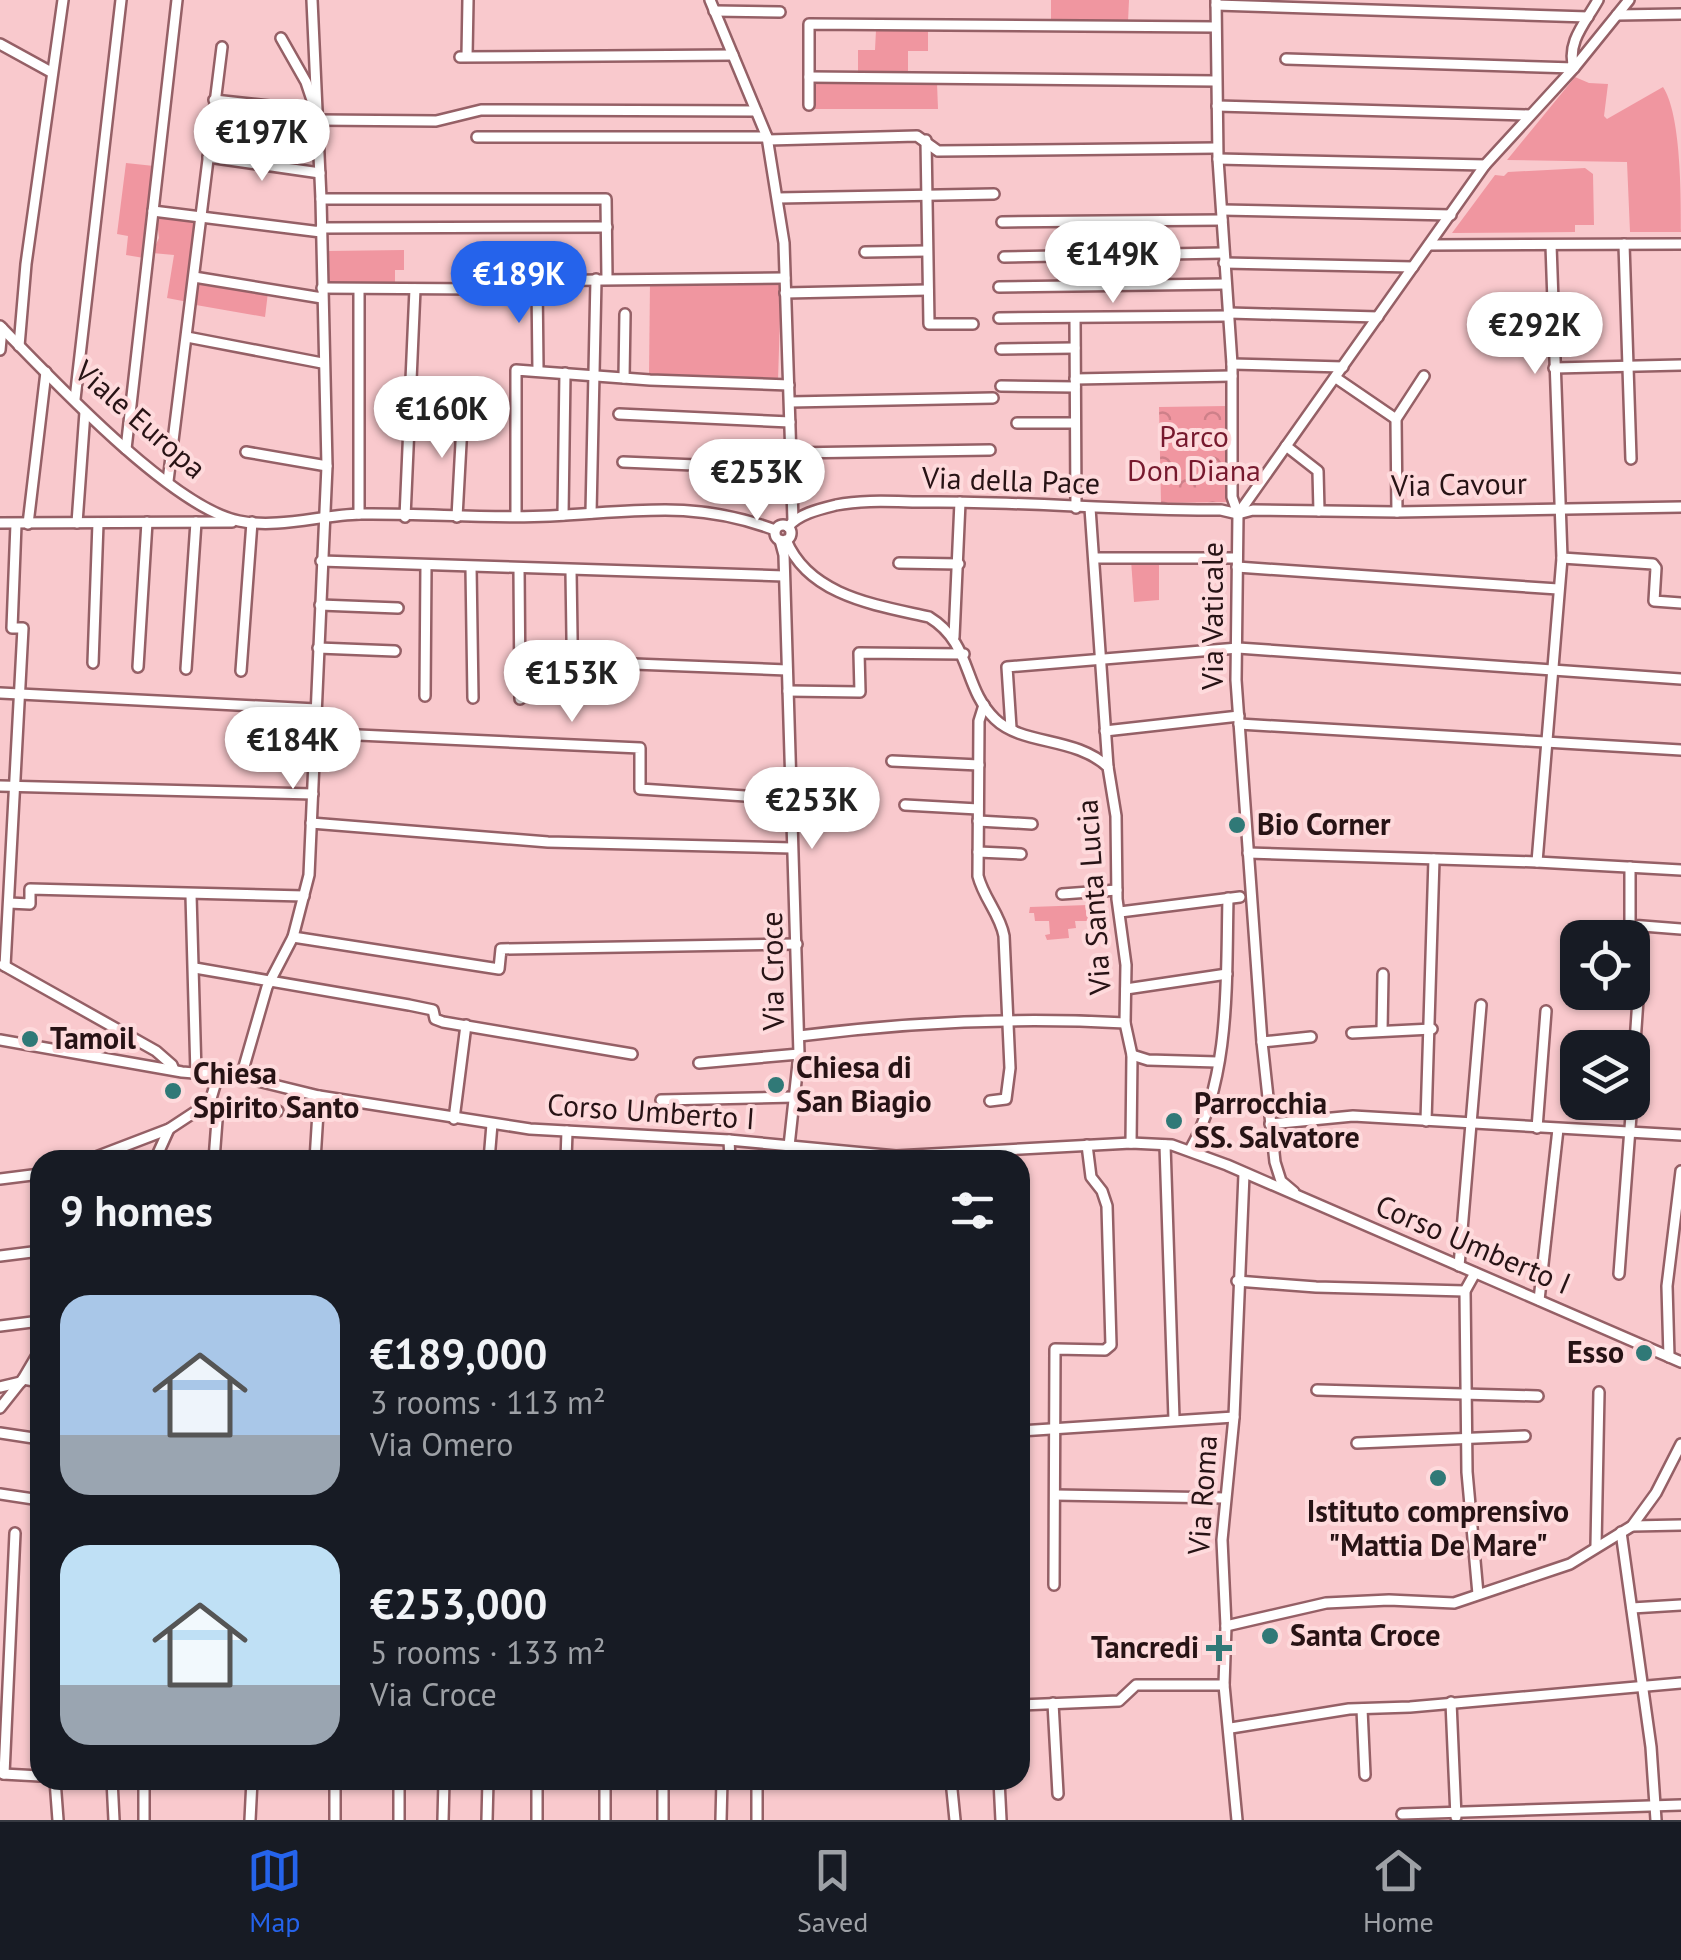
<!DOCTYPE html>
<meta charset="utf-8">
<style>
:root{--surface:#171b24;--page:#20242c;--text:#f1f3f6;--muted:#9ea1a6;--line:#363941;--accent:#2563eb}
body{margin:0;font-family:"PT Sans",sans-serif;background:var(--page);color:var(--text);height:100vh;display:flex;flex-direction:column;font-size:38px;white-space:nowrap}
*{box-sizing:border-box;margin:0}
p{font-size:32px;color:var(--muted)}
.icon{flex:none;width:55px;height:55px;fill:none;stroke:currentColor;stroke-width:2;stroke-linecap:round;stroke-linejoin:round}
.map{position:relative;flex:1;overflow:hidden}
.side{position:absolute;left:30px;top:1150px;width:1000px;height:640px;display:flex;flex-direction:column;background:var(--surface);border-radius:30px;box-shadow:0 2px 8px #0004}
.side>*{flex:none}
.buttons{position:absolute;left:1560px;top:920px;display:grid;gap:20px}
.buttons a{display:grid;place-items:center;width:90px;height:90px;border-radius:20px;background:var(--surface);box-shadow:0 2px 8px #0004;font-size:50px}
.price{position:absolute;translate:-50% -85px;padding:0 22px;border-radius:35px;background:#fff;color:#222;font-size:32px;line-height:65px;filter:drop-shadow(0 2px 5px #0008)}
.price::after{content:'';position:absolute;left:50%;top:60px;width:30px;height:22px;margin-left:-15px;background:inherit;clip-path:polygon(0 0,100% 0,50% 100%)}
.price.active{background:var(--accent);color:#fff}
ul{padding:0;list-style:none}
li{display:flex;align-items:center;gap:30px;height:250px;padding:0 30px}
li span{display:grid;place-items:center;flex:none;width:280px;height:200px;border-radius:30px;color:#555}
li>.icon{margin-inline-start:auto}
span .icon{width:120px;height:120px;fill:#fffc;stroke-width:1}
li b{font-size:42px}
h2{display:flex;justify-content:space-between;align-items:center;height:120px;padding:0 30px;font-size:42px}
.dock{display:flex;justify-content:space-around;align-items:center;height:140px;border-top:2px solid var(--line);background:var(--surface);font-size:28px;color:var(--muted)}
.dock a{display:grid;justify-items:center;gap:5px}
.dock .active{color:var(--accent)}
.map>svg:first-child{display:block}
.grass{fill:#f096a0}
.park{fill:url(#park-crowns)}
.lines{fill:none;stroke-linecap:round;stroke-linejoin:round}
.minor-casing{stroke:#956066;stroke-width:14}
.minor{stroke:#fff;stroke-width:9}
.poi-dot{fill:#307977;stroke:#fedadc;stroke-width:4}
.labels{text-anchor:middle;stroke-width:8;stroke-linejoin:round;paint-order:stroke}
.street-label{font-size:30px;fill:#271315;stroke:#fedadc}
.park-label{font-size:30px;fill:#77192e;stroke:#fedadc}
.poi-label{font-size:30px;font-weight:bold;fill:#271315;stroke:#fedadc;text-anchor:start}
</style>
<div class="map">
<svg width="1681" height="1820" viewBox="0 0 1681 1820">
<defs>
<pattern id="park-crowns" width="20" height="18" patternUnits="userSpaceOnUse" patternTransform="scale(2.5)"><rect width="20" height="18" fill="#f096a0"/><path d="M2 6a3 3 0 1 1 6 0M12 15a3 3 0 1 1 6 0" fill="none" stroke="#ce8089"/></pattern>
</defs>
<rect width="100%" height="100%" fill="#f9c9cd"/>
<g class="grass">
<polygon points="1051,0 1129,0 1128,22 1051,21"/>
<polygon points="928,29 928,51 908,51 908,73 858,73 858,50 875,50 876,30"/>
<path d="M 1575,77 L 1589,83 L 1608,84 L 1604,116 L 1607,119 L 1663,87 C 1681,114 1681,194 1681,232 L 1630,232 L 1627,162 L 1507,160 Z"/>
<polygon points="814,81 937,83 938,109 814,109"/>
<polygon points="126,163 154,166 144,258 126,255 128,236 117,234"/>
<polygon points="1585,168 1593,174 1594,225 1575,225 1575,232 1452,233 1495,175 1504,176 1508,172"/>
<polygon points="163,216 197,220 188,302 167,298 174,255 152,253 159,238 157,221"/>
<polygon points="404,250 404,270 395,270 395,286 327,284 327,251"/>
<polygon points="199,281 268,292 265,317 196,305"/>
<polygon points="650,283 772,283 781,286 778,380 649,376"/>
<polygon points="1131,560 1159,560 1159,600 1134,602"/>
<polygon points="1088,905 1088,921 1075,921 1076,928 1068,929 1069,938 1047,940 1045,935 1050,934 1049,921 1035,921 1034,913 1029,913 1030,907"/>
</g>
<polygon class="park" points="1226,406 1228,502 1161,503 1159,407"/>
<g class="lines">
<defs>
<g id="minor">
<polyline points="710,0 767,137 784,243 793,521"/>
<polyline points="1216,0 1218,159 1232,364 1232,497 1238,514"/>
<polyline points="1216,5 1588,17"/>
<polyline points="714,11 780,12"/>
<polyline points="1617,15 1681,14"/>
<polyline points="281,38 306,82 313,103"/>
<polyline points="0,44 51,72"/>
<polyline points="467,56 468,0"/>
<polyline points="460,57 733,55"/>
<path d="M 1286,59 L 1574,68 C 1566,42 1586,22 1598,0"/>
<polyline points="809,77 1216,81"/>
<polyline points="214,100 316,111"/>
<polyline points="809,105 809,24 1215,27"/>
<polyline points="1217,106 1529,115"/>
<polyline points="318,120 436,121 481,110 756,111"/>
<polyline points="477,137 767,137"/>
<polyline points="768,140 917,136 938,151 1217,148"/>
<polyline points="926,140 929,324 973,324"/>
<polyline points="208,157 320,173"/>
<polyline points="1218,159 1485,165"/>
<polyline points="778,198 994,194"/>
<polyline points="321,199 606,199 607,278"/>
<polyline points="1222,210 1451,215"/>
<polyline points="153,211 321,232"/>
<polyline points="1002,222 1222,220"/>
<polyline points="321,228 607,227"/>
<polyline points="1624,244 1631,459"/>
<polyline points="1429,245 1681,244"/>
<polyline points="865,252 927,251"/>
<polyline points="1004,257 1223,253"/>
<polyline points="1224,263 1413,267"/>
<polyline points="194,277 322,298"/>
<polyline points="537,281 538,370"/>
<polyline points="999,287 1226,284"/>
<polyline points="322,288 482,289 510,281 785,278"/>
<polyline points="359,289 359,514"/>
<polyline points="785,293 928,290"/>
<polyline points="1229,313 1378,317"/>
<polyline points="999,318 1229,316"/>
<polyline points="1075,318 1076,508"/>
<path d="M 0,326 C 50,377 172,508 239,521 C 278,529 321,515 360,514 C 424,513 487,519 550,516 C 634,512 693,499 775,530"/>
<polyline points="187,337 322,363"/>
<polyline points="19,346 26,264 63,0"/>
<polyline points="1001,349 1075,348"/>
<polyline points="0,350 2,328"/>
<polyline points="1232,364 1343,367"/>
<polyline points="1554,368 1681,365"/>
<polyline points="624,378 625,314"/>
<polyline points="1336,378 1396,419"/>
<polyline points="1075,379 1232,376"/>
<polyline points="1001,386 1075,387"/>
<polyline points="75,399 121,0"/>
<polyline points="790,402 993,398"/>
<polyline points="619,414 790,422"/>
<polyline points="1017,423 1075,423"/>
<polyline points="1286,446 1318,471 1319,511"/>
<polyline points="126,449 177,0"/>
<polyline points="246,452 327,466"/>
<polyline points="791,453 990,450"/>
<polyline points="623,462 791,469"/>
<polyline points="168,481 222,47"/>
<polyline points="1090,508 1108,767"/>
<polyline points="1397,512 1396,419 1424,376"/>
<polyline points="591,513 596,279"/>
<polyline points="563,515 565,373"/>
<polyline points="516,516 516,370 650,380 789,385"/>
<polyline points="405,517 415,289"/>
<polyline points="457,517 463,406"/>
<polyline points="0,523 232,522"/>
<polyline points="77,523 85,412"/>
<polyline points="28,524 46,372"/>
<circle cx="783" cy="533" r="8"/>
<path d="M 788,527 C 798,514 820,509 836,505 C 865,499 898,502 928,502 C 1026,501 1123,511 1221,510 L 1238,514 L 1253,510 L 1397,512 L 1681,507"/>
<polyline points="780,540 784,555 799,1054 789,1146"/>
<path d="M 786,540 C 809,596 876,605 929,617 C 973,644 962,687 995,719 C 1023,746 1075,736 1108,767 L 1116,816 L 1117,899 L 1126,965 L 1125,1023 L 1132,1055 L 1131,1143"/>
<polyline points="1095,558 1237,558"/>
<polyline points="1562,558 1653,564 1656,568 1654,601 1681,603"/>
<polyline points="321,561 784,576"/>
<polyline points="899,563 959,564"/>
<polyline points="471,567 473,698"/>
<polyline points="1237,567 1558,589"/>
<polyline points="519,568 520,699"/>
<polyline points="571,571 573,702"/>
<polyline points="320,605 398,608"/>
<polyline points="954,637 960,502"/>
<polyline points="318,648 395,651"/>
<polyline points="93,663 98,523"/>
<polyline points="608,663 787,670"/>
<polyline points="138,667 147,522"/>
<polyline points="186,669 196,522"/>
<polyline points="241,671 252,522"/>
<polyline points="788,691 860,692 859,653 964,654"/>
<polyline points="0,693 316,709"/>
<polyline points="425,696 426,565"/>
<path d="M 984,705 L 979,721 L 978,876 C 984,899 1000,914 1004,936 L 1010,1068 L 1006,1099 L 990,1101"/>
<polyline points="1239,724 1681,750"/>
<polyline points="1011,728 1007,667 1238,648 1681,679"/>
<polyline points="1105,731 1239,716"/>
<polyline points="315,733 640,748 640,789 792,799"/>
<polyline points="892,761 979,765"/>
<polyline points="0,786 313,794"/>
<polyline points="905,805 978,809"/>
<polyline points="978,821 1032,824"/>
<polyline points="311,823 548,842 792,848"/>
<polyline points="978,852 1021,854"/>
<polyline points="1248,853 1537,862 1681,870"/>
<polyline points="1537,862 1562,558 1551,245"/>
<polyline points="1630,867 1630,925 1681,929"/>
<polyline points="1062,894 1117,890"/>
<polyline points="191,895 196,1074"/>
<polyline points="9,903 30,904 30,889 304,896"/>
<polyline points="1120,912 1240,897"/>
<polyline points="293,937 499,969 501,949 797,944"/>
<polyline points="3,965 156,1051 172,1065 174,1070"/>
<polyline points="5,966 23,628 12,628 16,524"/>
<polyline points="195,968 409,1005 433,1010 435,1019 443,1022 632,1054"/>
<polyline points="1126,989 1227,974"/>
<polyline points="1382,1031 1383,974"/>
<polyline points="1352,1033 1432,1029"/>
<path d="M 799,1036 C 908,1022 1015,1017 1125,1023"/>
<polyline points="0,1040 182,1072 241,1077 319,1096 530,1129 729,1140 896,1156 1131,1143 1172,1145 1227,1165 1681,1362"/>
<polyline points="1262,1042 1311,1037"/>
<polyline points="1132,1055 1148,1060 1217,1062"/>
<polyline points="699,1063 799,1054"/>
<polyline points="241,1077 267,987 293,937 309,875 327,466 321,199 312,0"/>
<polyline points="1632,1086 1643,927"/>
<polyline points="661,1100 794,1097"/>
<polyline points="203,1107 278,1111"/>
<polyline points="454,1119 466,1025"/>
<polyline points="1426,1121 1434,859"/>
<polyline points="1270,1124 1353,1116 1681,1135"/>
<polyline points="1537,1128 1546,1011"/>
<polyline points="729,1140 730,1160"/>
<polyline points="1165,1145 1174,1419"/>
<path d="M 1190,1150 C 1231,1077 1226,980 1228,898"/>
<polyline points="88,1160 169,1129 210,1102 218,1075"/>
<polyline points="155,1160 169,1129"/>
<polyline points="214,1160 218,1107"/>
<polyline points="315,1160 319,1096"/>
<polyline points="489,1160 492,1124"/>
<polyline points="566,1160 567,1131"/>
<polyline points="0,1179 40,1174"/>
<polyline points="1294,1192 1281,1181 1275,1162 1262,1042 1236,680 1238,514 1485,165 1574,68 1629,0"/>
<polyline points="0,1256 40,1251"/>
<polyline points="1459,1266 1481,1005"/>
<polyline points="1475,1273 1465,1291 1467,1472 1478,1594"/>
<polyline points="1619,1274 1632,1102"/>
<polyline points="1237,1281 1316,1287 1465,1291"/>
<polyline points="1539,1300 1558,1129"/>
<polyline points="0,1326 40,1321"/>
<polyline points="1669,1357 1667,1286 1681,1171"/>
<polyline points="23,1379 40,1382"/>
<polyline points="0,1387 21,1382"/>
<polyline points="1317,1390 1538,1396"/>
<polyline points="0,1408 23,1379 40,1350"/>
<polyline points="1020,1431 1234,1417"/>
<polyline points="0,1433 40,1439"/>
<polyline points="1357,1443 1525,1436"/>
<polyline points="0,1494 40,1500"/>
<polyline points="1055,1495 1225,1498"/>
<polyline points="1632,1526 1681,1525"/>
<polyline points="1621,1532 1651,1747 1656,1820"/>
<polyline points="1596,1546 1599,1392"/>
<polyline points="1054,1585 1055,1349 1105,1350 1111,1345 1107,1206 1102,1191 1091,1177 1087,1145"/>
<polyline points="1632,1608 1681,1605"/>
<polyline points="1226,1626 1326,1603 1389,1600 1454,1603 1570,1564 1632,1526 1656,1493 1681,1444"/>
<polyline points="1451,1702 1456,1817"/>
<polyline points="1053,1703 1058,1794"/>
<polyline points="1020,1705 1119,1701 1136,1685 1224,1685"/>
<polyline points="1362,1709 1365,1775"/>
<polyline points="1231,1728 1349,1709 1410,1707 1681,1683"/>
<polyline points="3,1774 40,1776"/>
<polyline points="4,1774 15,1533"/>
<polyline points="55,1780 58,1820"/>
<polyline points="112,1780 114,1820"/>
<polyline points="335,1780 335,1820"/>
<polyline points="663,1780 663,1820"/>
<polyline points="757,1780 757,1820"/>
<polyline points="951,1780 955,1820"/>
<polyline points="999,1780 1001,1820"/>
<polyline points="1402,1814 1681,1805"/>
<polyline points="144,1820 144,1780"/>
<polyline points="250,1820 252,1780"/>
<polyline points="399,1820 399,1780"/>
<polyline points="443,1820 444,1780"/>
<polyline points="487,1820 488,1780"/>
<polyline points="537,1820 537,1780"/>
<polyline points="605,1820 605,1780"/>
<polyline points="721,1820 722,1780"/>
<polyline points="1237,1820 1224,1685 1226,1626 1222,1540 1234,1417 1244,1174"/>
</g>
</defs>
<use href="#minor" class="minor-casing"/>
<use href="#minor" class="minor"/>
</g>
<g class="poi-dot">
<circle cx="1237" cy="825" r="10"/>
<circle cx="30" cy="1039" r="10"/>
<circle cx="776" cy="1085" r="10"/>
<circle cx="173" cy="1091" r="10"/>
<circle cx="1174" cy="1121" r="10"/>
<circle cx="1644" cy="1353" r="10"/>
<circle cx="1438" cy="1478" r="10"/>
<circle cx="1270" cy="1636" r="10"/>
<path d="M1214 1633h10v10h10v10h-10v10h-10v-10h-10v-10h10z"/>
</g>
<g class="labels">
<g class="street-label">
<text transform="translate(140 420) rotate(41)" y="10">Viale Europa</text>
<text transform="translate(1011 481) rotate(2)" y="10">Via della Pace</text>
<text transform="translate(1459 485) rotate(-1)" y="10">Via Cavour</text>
<text transform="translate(1213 616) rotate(-90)" y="10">Via Vaticale</text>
<text transform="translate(1094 897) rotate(-94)" y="10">Via Santa Lucia</text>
<text transform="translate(773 971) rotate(-91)" y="10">Via Croce</text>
<text transform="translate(651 1112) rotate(4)" y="10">Corso Umberto I</text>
<text transform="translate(1473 1245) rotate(23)" y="10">Corso Umberto I</text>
<text transform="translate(1203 1495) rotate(-86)" y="10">Via Roma</text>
</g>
<g class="park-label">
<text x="1194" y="447">Parco<tspan x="1194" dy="34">Don Diana</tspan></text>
</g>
<g class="poi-label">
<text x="1257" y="835">Bio Corner</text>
<text x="50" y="1049">Tamoil</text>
<text x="796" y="1078">Chiesa di<tspan x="796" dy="34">San Biagio</tspan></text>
<text x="193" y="1084">Chiesa<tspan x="193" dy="34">Spirito Santo</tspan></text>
<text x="1194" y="1114">Parrocchia<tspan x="1194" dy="34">SS. Salvatore</tspan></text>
<text x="1624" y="1363" text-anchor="end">Esso</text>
<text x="1438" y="1522" text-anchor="middle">Istituto comprensivo<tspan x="1438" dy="34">"Mattia De Mare"</tspan></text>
<text x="1290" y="1646">Santa Croce</text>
<text x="1199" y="1658" text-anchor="end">Tancredi</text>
</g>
</g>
</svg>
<div class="buttons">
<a><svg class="icon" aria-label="locate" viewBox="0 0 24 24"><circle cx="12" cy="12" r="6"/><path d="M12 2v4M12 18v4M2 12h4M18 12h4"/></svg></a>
<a><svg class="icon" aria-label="layers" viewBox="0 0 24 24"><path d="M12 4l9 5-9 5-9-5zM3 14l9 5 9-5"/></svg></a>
</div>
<b class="price" style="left:262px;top:184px">€197K</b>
<b class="price" style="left:1113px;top:306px">€149K</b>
<b class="price active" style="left:519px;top:326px">€189K</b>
<b class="price" style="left:1535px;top:377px">€292K</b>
<b class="price" style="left:442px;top:461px">€160K</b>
<b class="price" style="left:757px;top:524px">€253K</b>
<b class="price" style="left:572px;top:725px">€153K</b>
<b class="price" style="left:293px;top:792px">€184K</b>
<b class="price" style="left:812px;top:852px">€253K</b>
<section class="side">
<h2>9 homes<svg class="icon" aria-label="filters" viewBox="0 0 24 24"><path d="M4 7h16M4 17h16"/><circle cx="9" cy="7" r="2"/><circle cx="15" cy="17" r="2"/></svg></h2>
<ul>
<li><span style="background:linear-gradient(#a9c7e8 70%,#9aa5b1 0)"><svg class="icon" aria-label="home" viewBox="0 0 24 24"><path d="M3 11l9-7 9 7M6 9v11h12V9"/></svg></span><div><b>€189,000</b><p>3 rooms · 113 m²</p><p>Via Omero</p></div></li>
<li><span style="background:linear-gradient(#bfe0f5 70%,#9aa5b1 0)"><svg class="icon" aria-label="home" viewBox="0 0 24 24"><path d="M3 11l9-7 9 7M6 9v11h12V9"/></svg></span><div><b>€253,000</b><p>5 rooms · 133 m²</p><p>Via Croce</p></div></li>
</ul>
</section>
</div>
<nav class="dock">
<a class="active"><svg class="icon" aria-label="map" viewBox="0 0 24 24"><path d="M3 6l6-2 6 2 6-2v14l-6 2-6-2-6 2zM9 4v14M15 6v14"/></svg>Map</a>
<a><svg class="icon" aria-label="saved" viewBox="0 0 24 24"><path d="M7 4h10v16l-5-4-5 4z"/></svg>Saved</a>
<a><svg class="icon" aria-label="home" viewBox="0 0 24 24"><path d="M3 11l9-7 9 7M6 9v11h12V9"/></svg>Home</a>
</nav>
